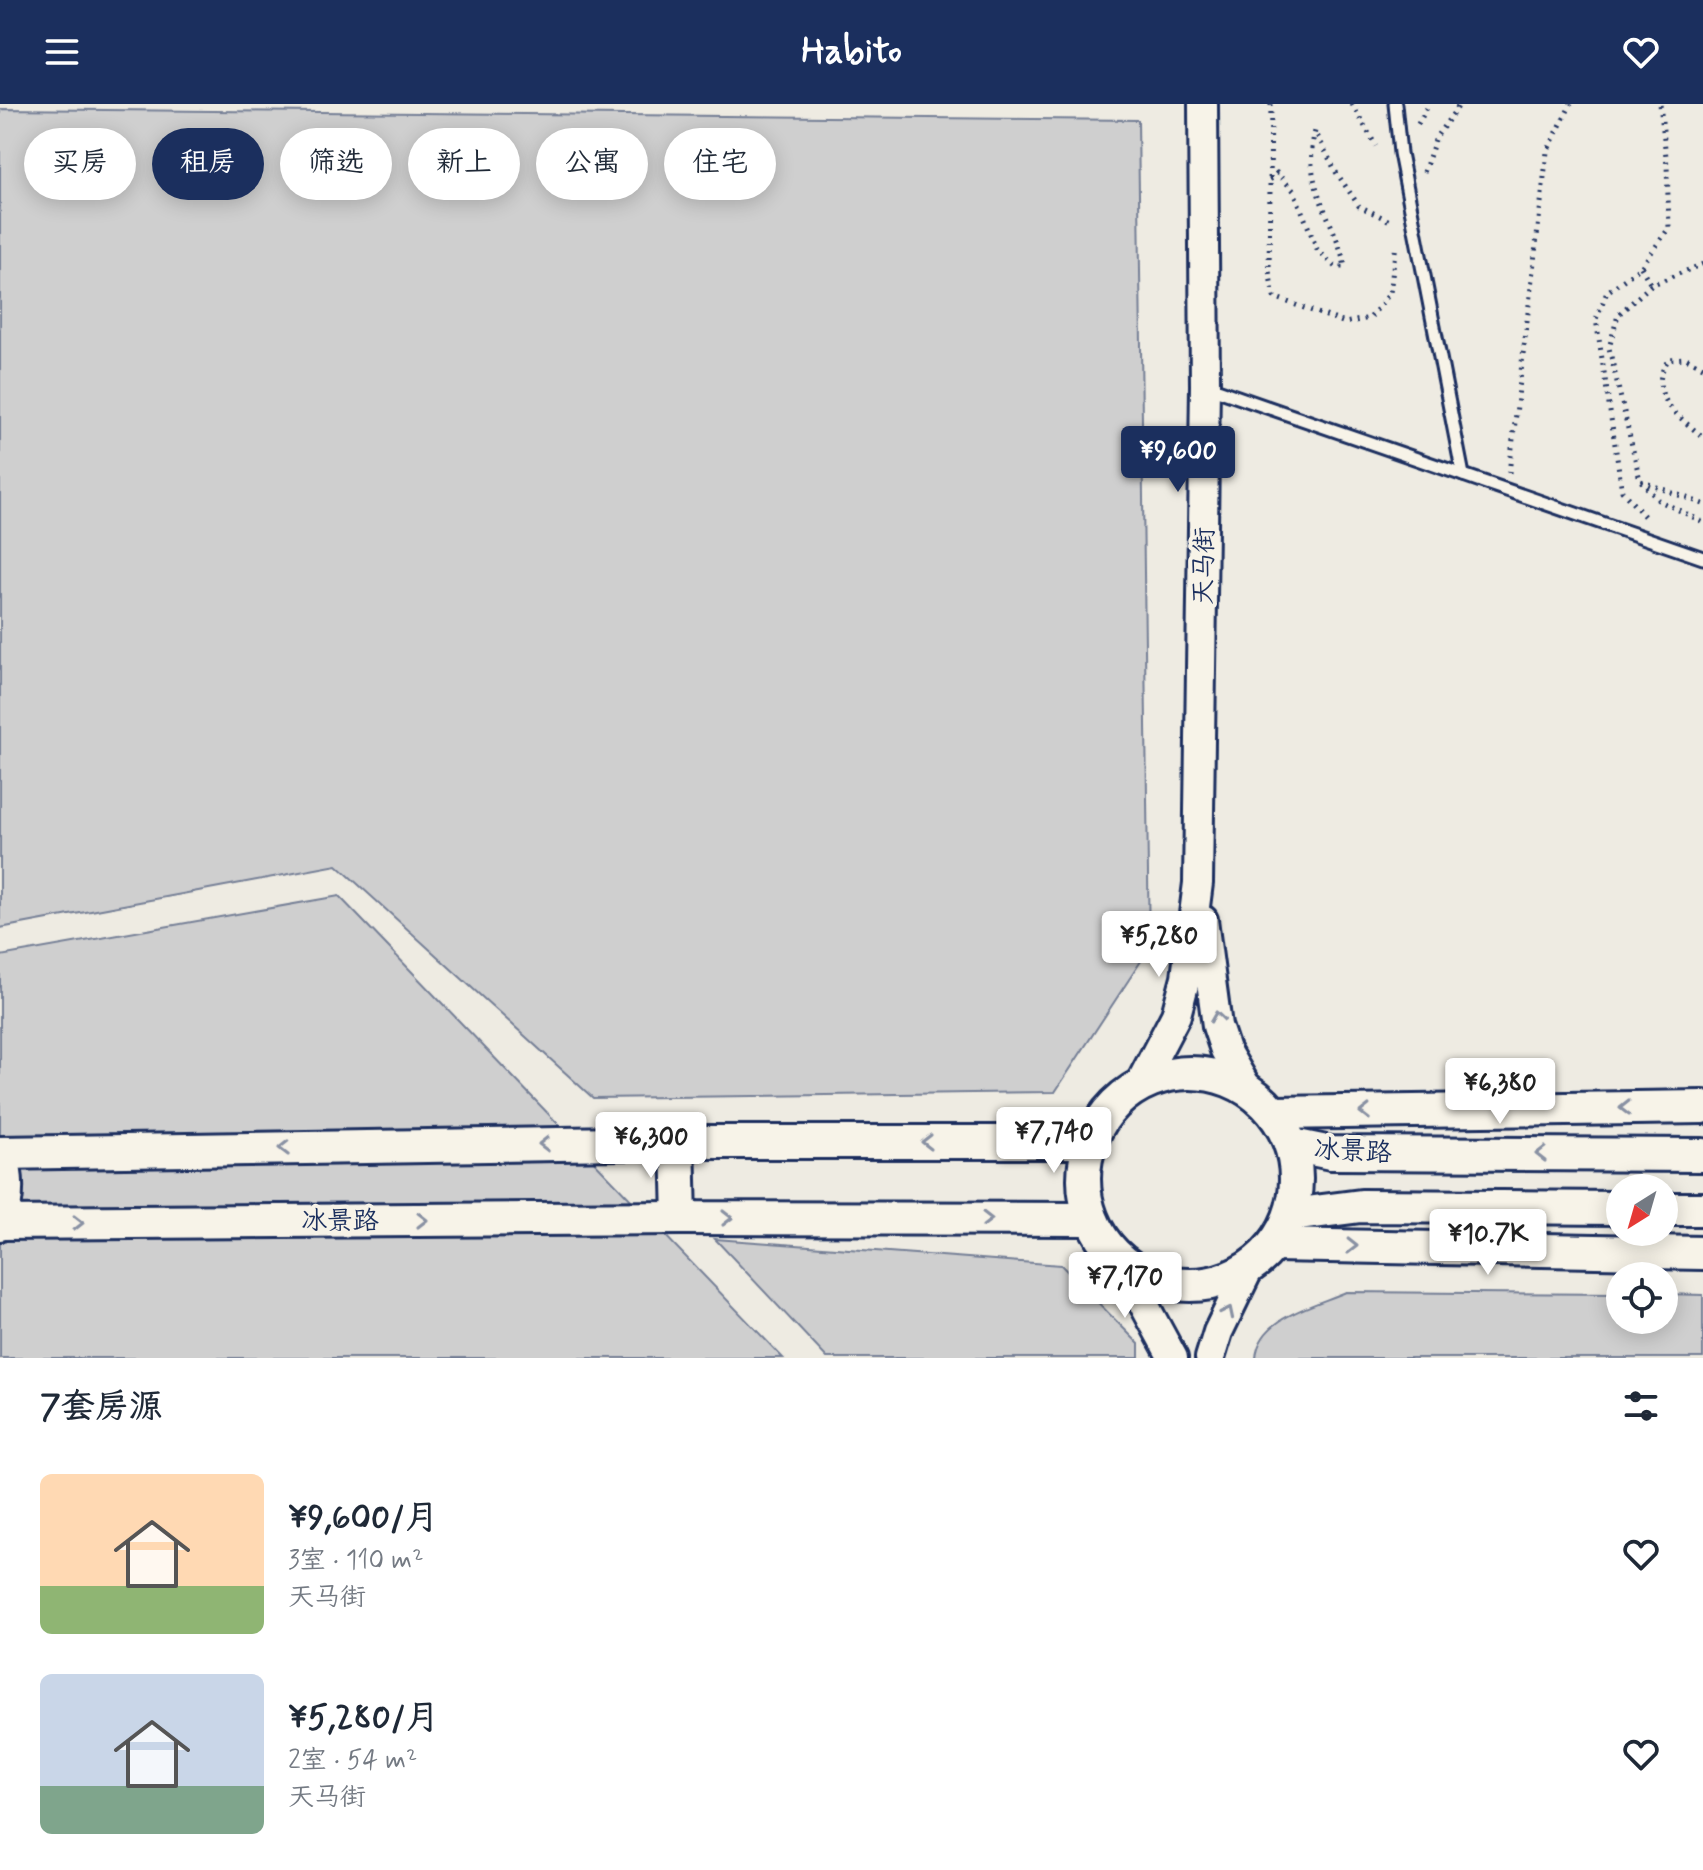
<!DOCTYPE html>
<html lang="zh">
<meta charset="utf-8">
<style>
:root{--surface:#fff;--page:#f6f6f7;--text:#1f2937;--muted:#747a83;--accent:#1b2f5e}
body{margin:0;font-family:Mynerve,"LXGW WenKai TC",sans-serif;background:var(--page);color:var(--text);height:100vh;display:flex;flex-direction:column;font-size:30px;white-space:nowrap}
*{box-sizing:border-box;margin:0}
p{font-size:26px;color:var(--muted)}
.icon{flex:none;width:44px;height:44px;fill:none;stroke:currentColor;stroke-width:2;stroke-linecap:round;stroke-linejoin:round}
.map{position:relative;height:1254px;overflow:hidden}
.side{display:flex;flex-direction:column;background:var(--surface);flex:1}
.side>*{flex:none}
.banner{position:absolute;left:24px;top:24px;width:800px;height:72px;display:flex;gap:16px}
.needle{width:52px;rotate:217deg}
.fabs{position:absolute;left:1606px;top:1070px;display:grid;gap:16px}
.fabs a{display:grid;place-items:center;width:72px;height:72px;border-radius:50%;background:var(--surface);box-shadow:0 4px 20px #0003;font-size:40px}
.price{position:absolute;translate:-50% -68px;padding:0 18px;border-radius:8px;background:#fff;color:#222;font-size:26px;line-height:52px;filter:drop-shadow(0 2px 4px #0008)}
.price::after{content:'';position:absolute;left:50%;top:48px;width:24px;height:18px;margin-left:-12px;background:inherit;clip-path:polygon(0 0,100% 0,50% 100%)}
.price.on{background:var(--accent);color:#fff}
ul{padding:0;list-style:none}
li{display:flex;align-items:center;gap:24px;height:200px;padding:0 40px}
li span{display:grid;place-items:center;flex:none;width:224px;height:160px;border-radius:12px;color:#555}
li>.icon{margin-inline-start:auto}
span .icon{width:96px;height:96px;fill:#fffc;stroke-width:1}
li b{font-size:34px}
h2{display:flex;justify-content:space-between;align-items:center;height:96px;padding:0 40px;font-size:34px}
.pill{padding:0 28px;border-radius:36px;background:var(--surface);box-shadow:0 4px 20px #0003;font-size:28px;line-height:72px}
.pill.on{background:var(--accent);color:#fff}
header{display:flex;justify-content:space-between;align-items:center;height:104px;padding:0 40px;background:var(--accent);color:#fff;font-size:36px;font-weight:700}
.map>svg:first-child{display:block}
.green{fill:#cfcfcf;stroke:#757f96;stroke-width:2}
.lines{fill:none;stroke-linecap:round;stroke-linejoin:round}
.service-casing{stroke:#1b2f5e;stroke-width:17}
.tertiary-casing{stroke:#1b2f5e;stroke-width:34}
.secondary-casing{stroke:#1b2f5e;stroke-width:38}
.path{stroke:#1b2f5e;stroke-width:5;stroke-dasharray:2 6;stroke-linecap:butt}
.service{stroke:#f7f3e8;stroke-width:11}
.tertiary{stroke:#f7f3e8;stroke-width:28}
.secondary{stroke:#f7f3e8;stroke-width:32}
.oneway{stroke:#8991a3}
.labels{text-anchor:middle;stroke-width:8;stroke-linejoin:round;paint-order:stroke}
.street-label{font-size:26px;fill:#1b2f5e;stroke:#f7f3e8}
</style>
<header><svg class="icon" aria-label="menu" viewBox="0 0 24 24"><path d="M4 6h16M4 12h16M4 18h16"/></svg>Habito<svg class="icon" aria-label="heart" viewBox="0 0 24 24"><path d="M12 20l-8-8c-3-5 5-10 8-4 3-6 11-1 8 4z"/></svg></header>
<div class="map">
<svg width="1703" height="1254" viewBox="0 0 1703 1254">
<rect width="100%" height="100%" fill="#eeebe2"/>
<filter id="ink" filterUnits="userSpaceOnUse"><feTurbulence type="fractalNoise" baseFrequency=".0125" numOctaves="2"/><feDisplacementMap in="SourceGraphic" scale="16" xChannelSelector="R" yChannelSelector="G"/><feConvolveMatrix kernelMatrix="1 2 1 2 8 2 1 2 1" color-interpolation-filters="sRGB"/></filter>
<g filter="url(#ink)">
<g class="green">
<polygon points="0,5 1138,16 1149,845 1055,988 593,994 337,761 0,824"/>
<polygon points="339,792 783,1254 0,1254 0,852"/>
<polygon points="715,1135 1061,1161 1139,1240 1139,1254 827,1254"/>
<path d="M 1346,1188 L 1620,1190 L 1620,1216 L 1664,1216 L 1664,1190 L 1703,1191 L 1703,1254 L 1256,1254 C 1259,1213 1314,1202 1346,1188 Z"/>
</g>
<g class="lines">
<defs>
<g id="service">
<polyline points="1395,0 1400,49 1463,371"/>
<polyline points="1206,282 1703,454"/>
</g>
<g id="tertiary">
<polyline points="1203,816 1217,922 1225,946 1247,984"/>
<polyline points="1141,978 1176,911 1186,873 1198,779 1205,281 1203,0"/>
<polyline points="1121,1158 1173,1254"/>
<polyline points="1210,1254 1218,1228 1249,1164"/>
</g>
<g id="secondary">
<circle cx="1190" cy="1075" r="106"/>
<polyline points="1274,1009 1703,1003"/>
<polyline points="1089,1038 678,1038 680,1114 1091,1115"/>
<polyline points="1292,1041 1331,1049 1703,1051"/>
<polyline points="0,1049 678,1038"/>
<path d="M 0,1049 C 9,1073 8,1095 0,1120"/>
<polyline points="1664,1105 1703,1105"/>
<polyline points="1291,1111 1361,1102 1620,1104"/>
<polyline points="0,1119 680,1114"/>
<polyline points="1274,1141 1703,1149"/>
</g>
</defs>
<use href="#service" class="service-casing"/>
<use href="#tertiary" class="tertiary-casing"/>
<use href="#secondary" class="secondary-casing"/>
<g class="path">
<polyline points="1271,0 1269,167 1274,193 1345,219 1370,214 1390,189 1396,140"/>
<polyline points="1352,0 1376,42"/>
<polyline points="1418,20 1429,0"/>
<polyline points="1424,68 1436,33 1460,0"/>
<path d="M 1270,76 L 1277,69 L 1294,87 L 1317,145 L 1335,163 L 1345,163 C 1335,113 1301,82 1315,27 L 1336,68 L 1359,102 L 1392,118"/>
<polyline points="1703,160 1651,181 1618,211 1609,244 1640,376 1658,396 1703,418"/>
<polyline points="1641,163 1651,181"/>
<path d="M 1703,263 L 1686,254 L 1669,255 C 1644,289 1678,312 1703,333"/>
<polyline points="1509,369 1547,48 1571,0"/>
<polyline points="1641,377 1703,400"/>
<polyline points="1644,412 1622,387 1596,215 1607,188 1641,163 1669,124 1667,61 1660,0"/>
</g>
<use href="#service" class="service"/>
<use href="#tertiary" class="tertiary"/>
<use href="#secondary" class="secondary"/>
</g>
<defs><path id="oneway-chevron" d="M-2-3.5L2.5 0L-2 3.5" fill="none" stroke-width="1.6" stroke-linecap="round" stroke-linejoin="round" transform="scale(2)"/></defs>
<g class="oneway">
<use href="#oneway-chevron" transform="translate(1217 913) rotate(-98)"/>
<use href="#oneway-chevron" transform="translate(1625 1004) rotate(179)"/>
<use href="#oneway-chevron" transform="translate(1365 1008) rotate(179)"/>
<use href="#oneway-chevron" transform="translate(927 1038) rotate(-180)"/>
<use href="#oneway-chevron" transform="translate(544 1040) rotate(179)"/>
<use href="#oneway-chevron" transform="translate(284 1044) rotate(179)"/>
<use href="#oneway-chevron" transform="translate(1541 1050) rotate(-180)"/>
<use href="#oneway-chevron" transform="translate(727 1114)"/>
<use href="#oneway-chevron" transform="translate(987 1115)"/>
<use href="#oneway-chevron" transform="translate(422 1116)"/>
<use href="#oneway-chevron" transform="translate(78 1119)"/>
<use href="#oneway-chevron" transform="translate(1352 1142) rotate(1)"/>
<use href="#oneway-chevron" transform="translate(1228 1208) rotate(-64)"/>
</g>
</g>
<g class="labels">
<g class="street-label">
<text transform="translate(1203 462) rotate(-89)" y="9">天马街</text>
<text transform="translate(1353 1046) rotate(3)" y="9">冰景路</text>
<text x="340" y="1125">冰景路</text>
</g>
</g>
</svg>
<div class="fabs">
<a><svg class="needle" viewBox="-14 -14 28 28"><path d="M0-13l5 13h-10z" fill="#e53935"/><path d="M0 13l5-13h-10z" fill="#747a83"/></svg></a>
<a><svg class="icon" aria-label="locate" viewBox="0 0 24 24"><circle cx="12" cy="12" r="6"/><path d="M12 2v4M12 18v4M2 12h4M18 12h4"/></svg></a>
</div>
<b class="price on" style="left:1178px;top:390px">¥9,600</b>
<b class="price" style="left:1159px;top:875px">¥5,280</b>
<b class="price" style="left:1500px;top:1022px">¥6,380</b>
<b class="price" style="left:1054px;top:1071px">¥7,740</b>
<b class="price" style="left:651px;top:1076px">¥6,300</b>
<b class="price" style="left:1488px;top:1173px">¥10.7K</b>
<b class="price" style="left:1125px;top:1216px">¥7,170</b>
<div class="banner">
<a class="pill">买房</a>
<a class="pill on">租房</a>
<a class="pill">筛选</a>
<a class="pill">新上</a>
<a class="pill">公寓</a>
<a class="pill">住宅</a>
</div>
</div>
<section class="side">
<h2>7套房源<svg class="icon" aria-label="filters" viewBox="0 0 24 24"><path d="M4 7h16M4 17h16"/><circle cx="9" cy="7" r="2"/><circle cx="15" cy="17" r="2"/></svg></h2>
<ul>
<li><span style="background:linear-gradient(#ffd9b3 70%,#8fb573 0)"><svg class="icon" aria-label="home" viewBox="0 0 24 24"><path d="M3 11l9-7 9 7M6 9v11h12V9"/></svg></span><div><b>¥9,600/月</b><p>3室 · 110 m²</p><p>天马街</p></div><svg class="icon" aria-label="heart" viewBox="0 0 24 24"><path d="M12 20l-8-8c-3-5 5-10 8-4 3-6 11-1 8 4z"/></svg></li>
<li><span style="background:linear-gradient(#c9d6e8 70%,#7fa58c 0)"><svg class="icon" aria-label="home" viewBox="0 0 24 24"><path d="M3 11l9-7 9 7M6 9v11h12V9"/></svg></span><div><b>¥5,280/月</b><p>2室 · 54 m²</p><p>天马街</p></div><svg class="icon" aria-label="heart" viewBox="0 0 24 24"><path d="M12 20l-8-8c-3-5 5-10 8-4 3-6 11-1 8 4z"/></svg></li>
</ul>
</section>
